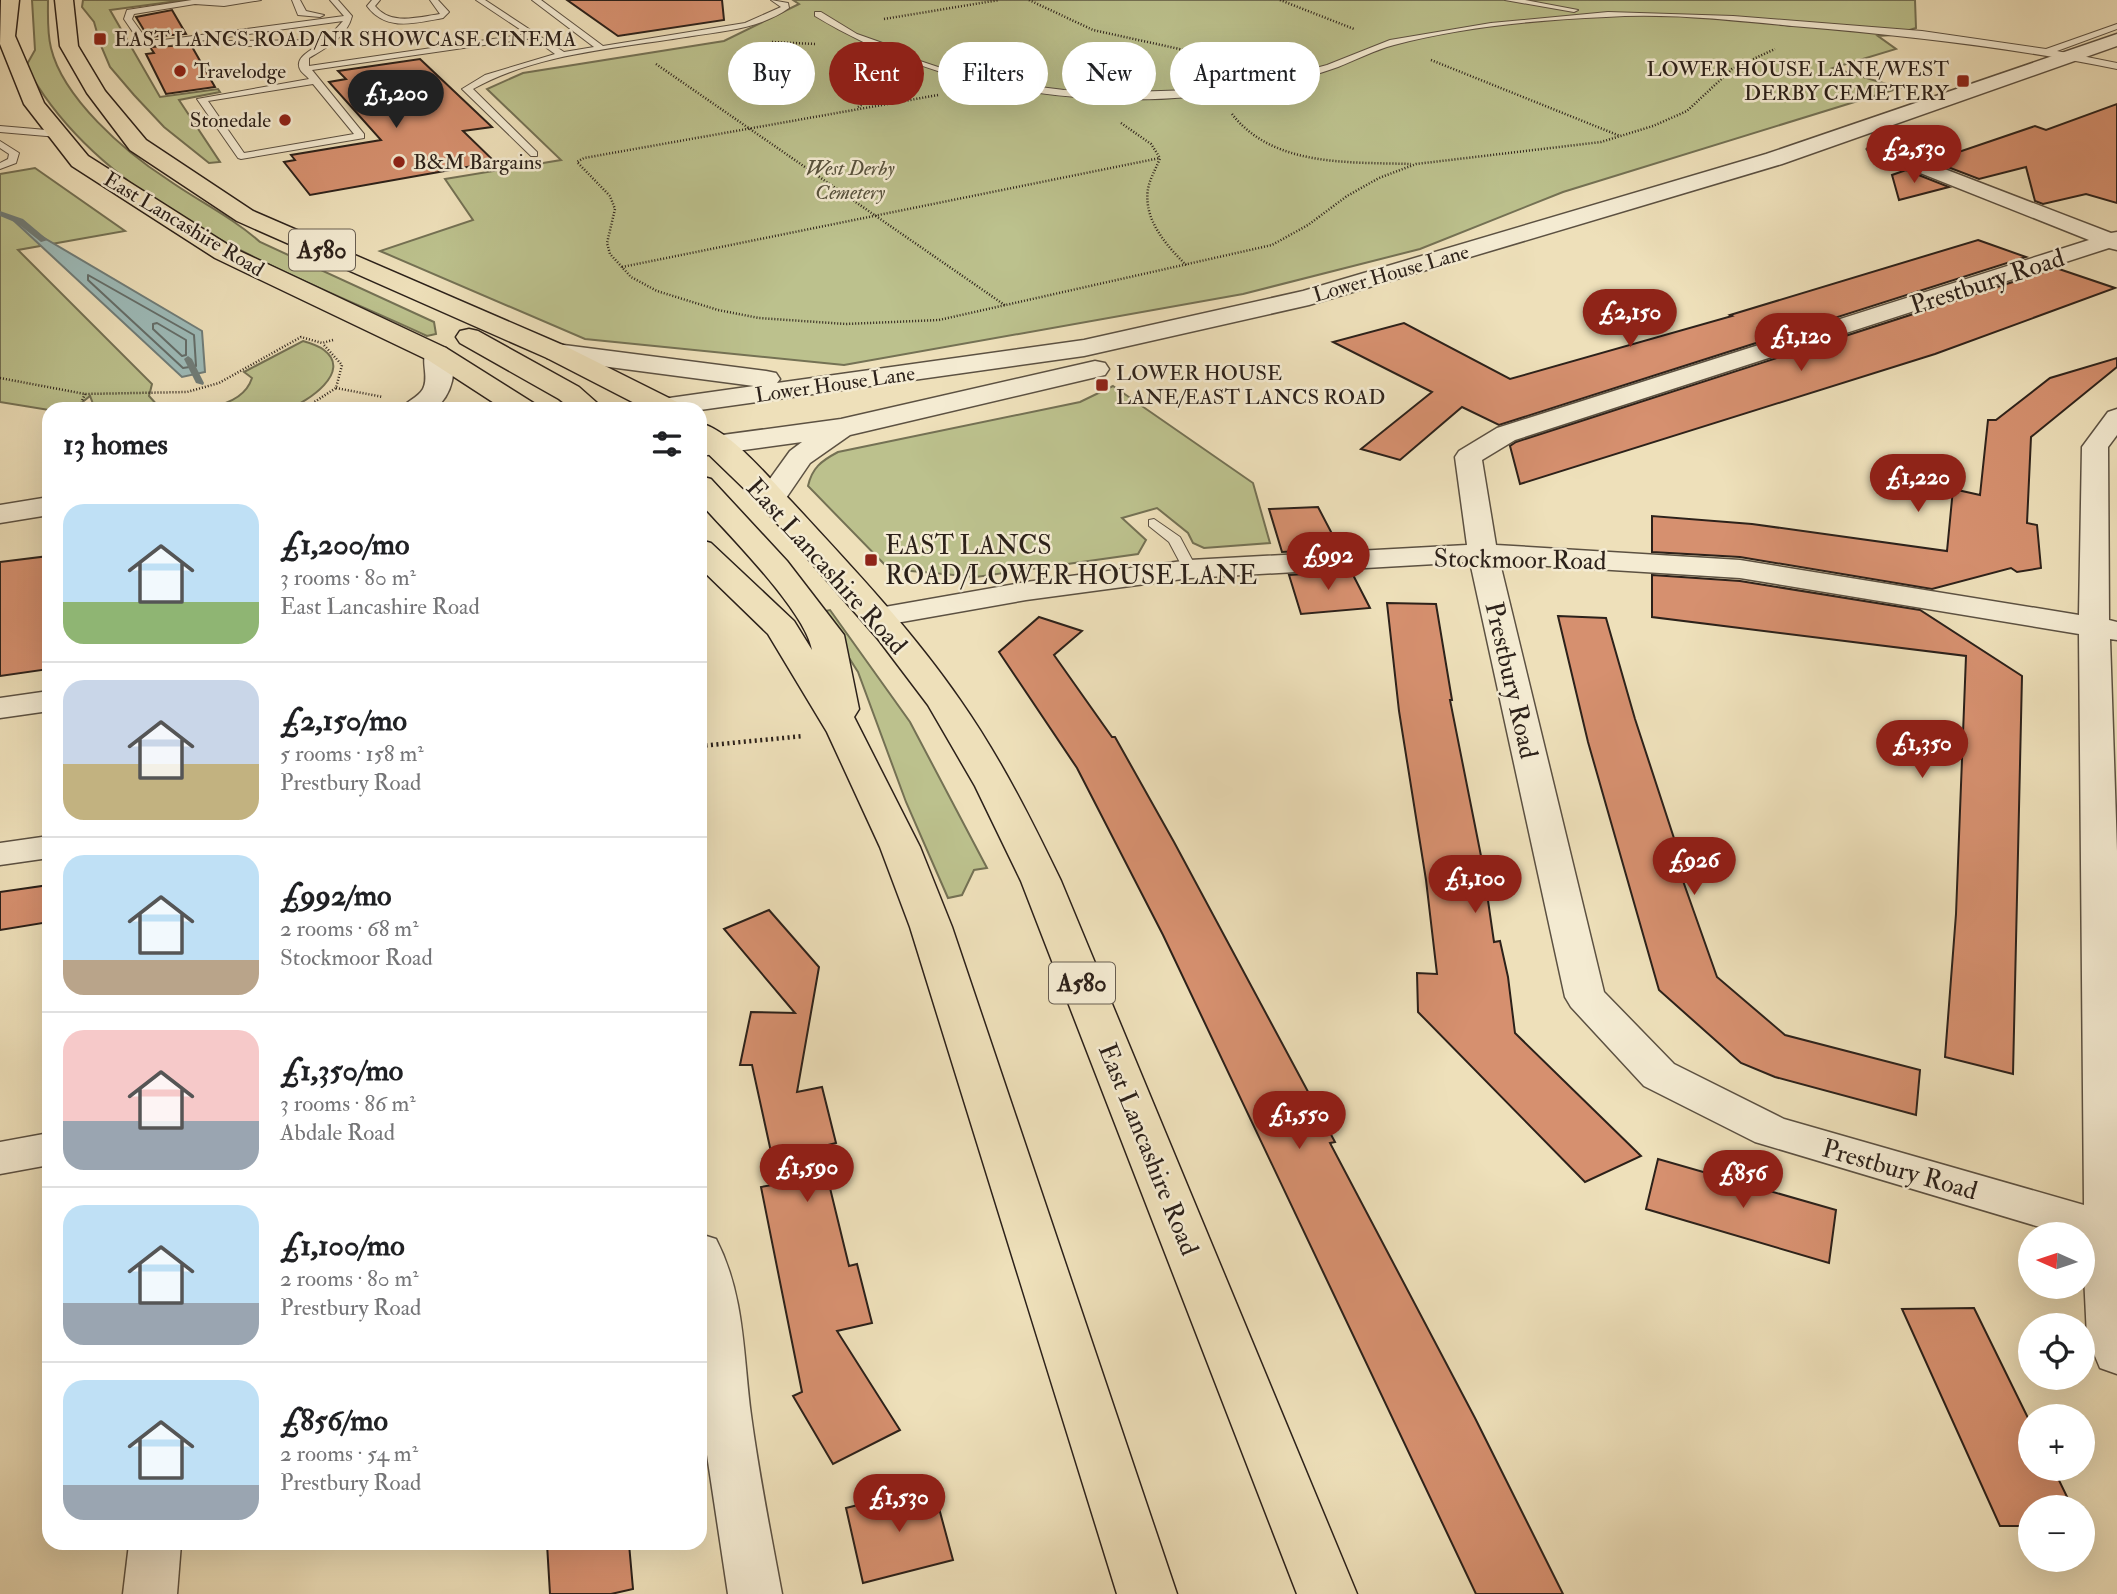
<!DOCTYPE html>
<meta charset="utf-8">
<style>
:root{--surface:#fff;--page:#f2f2f2;--text:#202124;--muted:#757577;--line:#e0e0e0;--accent:#8f2418}
body{margin:0;font-family:"IM FELL Double Pica",serif;background:var(--page);color:var(--text);height:100vh;display:flex;flex-direction:column;font-size:26px;white-space:nowrap}
*{box-sizing:border-box;margin:0}
p{font-size:23px;color:var(--muted)}
.icon{flex:none;width:38px;height:38px;fill:none;stroke:currentColor;stroke-width:2;stroke-linecap:round;stroke-linejoin:round}
.map{position:relative;flex:1;overflow:hidden}
.details{position:absolute;left:42px;top:402px;width:665px;height:1148px;display:flex;flex-direction:column;background:var(--surface);border-radius:21px;box-shadow:0 7px 28px #0002}
.details>*{flex:none}
.banner{position:absolute;left:728px;top:42px;width:665px;height:63px;display:flex;gap:14px}
.needle{width:46px;rotate:273deg}
.controls{position:absolute;left:2018px;top:1222px;display:grid;gap:14px}
.controls a{display:grid;place-items:center;width:77px;height:77px;border-radius:50%;background:var(--surface);box-shadow:0 7px 28px #0002;font-size:35px}
.price{position:absolute;translate:-50% -60px;padding:0 16px;border-radius:24px;background:var(--accent);color:#fff;font-size:23px;line-height:46px;filter:drop-shadow(0 2px 4px #0008)}
.price::after{content:'';position:absolute;left:50%;top:42px;width:21px;height:16px;margin-left:-10px;background:inherit;clip-path:polygon(0 0,100% 0,50% 100%)}
.price.on{background:#222;color:#fff}
ul{padding:0;list-style:none}
li{display:flex;align-items:center;gap:21px;height:175px;padding:0 21px}
li+li{border-top:2px solid var(--line)}
li span{display:grid;place-items:center;flex:none;width:196px;height:140px;border-radius:21px;color:#555}
li>.icon{margin-inline-start:auto}
span .icon{width:84px;height:84px;fill:#fffc;stroke-width:1}
li b{font-size:30px}
h2{display:flex;justify-content:space-between;align-items:center;height:84px;padding:0 21px;font-size:30px}
.tag{padding:0 24px;border-radius:32px;background:var(--surface);box-shadow:0 7px 28px #0002;font-size:24px;line-height:63px}
.tag.on{background:var(--accent);color:#fff}
.map>svg:first-child{display:block}
.green{fill:#bcc18d;stroke:#747154;stroke-width:2}
.water{fill:#9dbbb9;stroke:#707d79;stroke-width:2}
.lines{fill:none;stroke-linecap:round;stroke-linejoin:round}
.shore{stroke:#646e6a;stroke-width:2}
.stream{fill:#707d79;fill-rule:evenodd}
.building{fill:#d6906f;stroke:#2c211a;stroke-width:2}
.service-casing{stroke:#5c5142;stroke-width:2}
.minor-casing{stroke:#5c5142;stroke-width:3}
.tertiary-casing{stroke:#5c5142;stroke-width:3}
.trunk-casing{stroke:#2c211a;stroke-width:3}
.path-far1{stroke:#2c211a;stroke-width:2.5;stroke-dasharray:1 2;stroke-linecap:butt}
.path{stroke:#2c211a;stroke-width:4.5;stroke-dasharray:2 3.5;stroke-linecap:butt}
.service{fill:#f4ebd2;fill-rule:evenodd}
.minor{fill:#f4ebd2;fill-rule:evenodd}
.tertiary{fill:#f4ebd2;fill-rule:evenodd}
.trunk{fill:#eee0ba;fill-rule:evenodd}
.poi-dot{fill:#8f2418;stroke:#f4ebd2;stroke-width:2.5}
.labels{text-anchor:middle;stroke-width:5;stroke-linejoin:round;paint-order:stroke}
.far-poi-label{font-size:21px;fill:#2c211a;stroke:#f4ebd2;text-anchor:start}
.far-park-label{font-size:21px;font-style:italic;fill:#57513c;stroke:#f4ebd2}
.far-street-label{font-size:21px;fill:#2c211a;stroke:#f4ebd2}
.shield{fill:#f4ebd2;stroke:#685e51;stroke-width:2}
.shield-label{font-size:24px;font-weight:bold;fill:#2c211a}
.street-label{font-size:26px;fill:#2c211a;stroke:#f4ebd2}
.poi-label{font-size:26px;fill:#2c211a;stroke:#f4ebd2;text-anchor:start}
</style>
<div class="map">
<svg width="2117" height="1594" viewBox="0 0 2117 1594">
<rect width="100%" height="100%" fill="#eee0ba"/>
<filter id="stains"><feTurbulence type="fractalNoise" baseFrequency=".00286" numOctaves="4"/><feColorMatrix values="0 0 0 0 .2 0 0 0 0 .09 0 0 0 0 .02 0 0 0 .5 -.17"/></filter>
<radialGradient id="worn" r=".72"><stop offset=".6" stop-color="#630" stop-opacity="0"/><stop offset="1" stop-color="#630" stop-opacity=".3"/></radialGradient>
<g class="green">
<path d="M 32,0 L 48,0 C 48,16 47,32 51,48 C 63,98 125,152 167,179 C 198,201 232,217 260,242 L 434,322 L 436,334 L 427,336 C 289,272 101,207 26,66 L 35,50 Z"/>
<polygon points="83,0 185,0 110,10 160,97 218,89 220,92 179,100 220,162 209,163 164,127 134,95 110,67 99,41 104,41 104,36 98,36 94,22 82,7"/>
<polygon points="793,0 1915,0 1916,28 1893,35 1878,36 1896,49 1833,68 1900,88 1563,192 1420,249 1243,294 844,365 585,339 380,251 473,220 445,179 561,160 487,89 523,73 724,41 799,4"/>
<path d="M 35,168 L 125,231 L 18,250 L 152,384 L 149,396 L 158,406 C 186,411 241,412 252,378 L 244,372 L 303,341 C 310,343 319,346 324,350 C 353,372 307,402 288,409 L 95,409 L 90,396 L 74,409 L 49,410 L 0,402 L 0,174 Z"/>
<path d="M 1113,386 L 1253,483 L 1270,543 L 1204,548 L 1193,543 L 1188,533 L 1157,508 L 1122,518 L 1146,540 L 1138,554 L 976,577 L 889,569 L 808,486 C 812,468 821,461 838,452 L 1080,402 Z"/>
<polygon points="830,610 910,722 987,868 974,870 962,895 948,898 906,802 858,672 820,612"/>
</g>
<polygon class="water" points="12,219 202,331 205,372 182,377"/>
<g class="lines">
<g class="shore">
<polygon points="88,275 194,335 196,366 183,368 88,280"/>
<polygon points="157,323 186,340 186,355 182,356 153,329 153,324"/>
</g>
<g class="stream">
<polygon points="0,211 23,219 48,240 41,242 17,223 0,216"/>
<polygon points="188,356 192,359 204,383 203,385 196,383 184,359"/>
</g>
</g>
<g class="building">
<polygon points="567,0 722,0 724,20 618,36"/>
<polygon points="172,10 186,34 148,37 136,17"/>
<polygon points="191,45 215,87 166,94 146,54 154,53 150,47"/>
<polygon points="420,59 492,127 463,131 495,162 310,195 284,162 295,160 291,155 381,140 329,82 346,79 338,71"/>
<polygon points="2117,104 2117,203 2086,194 2043,204 2035,201 2026,167 1979,179 1932,161 2035,126 2046,130"/>
<polygon points="1906,170 1949,187 1899,200 1892,175"/>
<polygon points="1978,240 2026,257 1499,425 1462,407 1400,460 1361,449 1432,392 1333,342 1404,323 1510,379 1732,316 1730,315"/>
<polygon points="2056,268 2115,288 1935,354 1520,484 1510,446 1516,442"/>
<polygon points="2117,358 2117,367 2031,437 2027,523 2037,525 2041,568 2017,572 2011,568 1932,589 1740,557 1652,552 1652,516 1752,524 1947,551 1953,489 1980,495 1988,420 1996,420 2050,378"/>
<polygon points="1318,507 1340,549 1282,552 1269,509"/>
<polygon points="49,556 49,669 0,676 0,562"/>
<polygon points="1351,571 1370,608 1301,614 1289,575"/>
<polygon points="1652,575 1740,581 1920,610 2022,676 2013,1074 1945,1057 1956,914 1966,656 1652,617"/>
<polygon points="1387,603 1436,604 1452,700 1450,700 1483,866 1494,942 1500,941 1508,977 1515,1033 1641,1156 1585,1182 1418,1012 1417,973 1437,974 1426,880 1399,711"/>
<polygon points="1558,616 1606,618 1635,719 1687,878 1682,878 1717,977 1785,1035 1920,1070 1916,1115 1775,1077 1741,1063 1659,990 1588,742"/>
<polygon points="1039,617 1082,631 1054,655 1112,737 1115,737 1174,842 1335,1142 1330,1143 1475,1418 1563,1594 1476,1594 1163,935 1077,768 999,652"/>
<polygon points="49,885 49,922 0,930 0,892"/>
<polygon points="769,910 819,967 797,1092 822,1087 836,1143 820,1147 849,1266 857,1264 872,1323 837,1331 900,1430 833,1464 793,1396 802,1392 761,1187 778,1184 752,1065 740,1065 751,1012 795,1013 724,929"/>
<polygon points="1658,1159 1836,1210 1829,1263 1646,1209"/>
<polygon points="1974,1308 2030,1422 2030,1468 2053,1468 2072,1507 2030,1507 2030,1526 2000,1526 1902,1309"/>
<polygon points="933,1486 953,1560 863,1583 846,1508"/>
<polygon points="547,1544 629,1544 633,1589 611,1594 550,1594"/>
</g>
<g class="lines">
<defs>
<g id="service">
<path d="M 192,0 L 261,0 L 224,6 L 195,4 L 134,14 L 132,19 L 147,40 L 163,40 L 344,16 L 330,0 L 338,0 L 352,16 C 347,37 326,48 309,58 L 309,66 L 527,34 L 476,0 L 485,0 L 564,52 L 594,47 L 532,0 L 541,0 L 603,46 L 745,23 L 781,7 L 771,0 L 788,3 L 789,8 C 761,28 725,31 692,36 C 620,48 537,53 473,89 L 537,152 L 537,156 L 531,156 L 462,89 L 485,75 L 555,54 L 533,38 L 312,70 L 364,134 L 364,138 L 241,159 L 238,158 L 197,99 L 309,79 C 307,76 303,74 301,71 C 293,59 309,51 319,45 L 228,46 L 225,41 L 326,40 L 343,21 L 163,46 L 141,44 L 124,19 L 127,10 ZM 313,84 L 354,134 L 244,153 L 208,101 Z"/>
<polygon points="292,0 300,0 306,11 324,15 320,17 298,15"/>
<path d="M 372,0 L 380,0 L 375,6 C 391,26 418,17 440,14 L 430,0 L 438,0 L 449,12 L 443,18 C 415,23 386,32 367,6 Z"/>
<polygon points="1505,0 1525,0 1578,10 1574,12"/>
<path d="M 815,12 L 821,12 L 857,34 L 891,46 L 911,58 L 959,74 L 993,81 L 1064,90 L 1130,92 L 1192,90 L 1267,81 L 1327,65 L 1390,40 L 1491,23 L 1608,12 L 1733,16 L 1922,31 L 2046,49 L 2117,24 L 2117,29 L 2057,51 L 2117,63 L 2117,69 C 2009,47 1902,35 1792,26 C 1731,20 1667,13 1606,17 C 1536,20 1461,27 1394,45 C 1375,50 1356,60 1338,67 C 1316,75 1290,82 1267,87 C 1114,115 948,97 815,16 Z"/>
<polygon points="0,126 58,131 63,134 58,137 0,132"/>
<polygon points="0,141 19,153 16,163 0,169 0,163 8,159 9,154 0,148"/>
<polygon points="1154,519 1180,537 1197,569 1195,572 1185,572 1169,542 1149,526 1149,520"/>
</g>
<g id="minor">
<path d="M 1877,143 L 2111,233 L 2117,232 L 2117,250 L 2109,248 L 1515,440 L 1482,460 L 1496,545 L 1740,560 L 2079,615 L 2082,447 L 2108,412 L 2117,409 L 2117,435 L 2108,447 L 2109,620 L 2117,622 L 2117,640 L 2110,639 L 2117,851 L 2117,1374 L 2100,1368 L 2087,1337 L 2082,1234 L 2063,1234 L 1755,1142 L 1644,1086 L 1571,1007 L 1565,997 L 1470,562 L 1190,578 L 1026,600 L 879,626 L 868,624 L 864,617 L 868,610 L 879,608 L 1026,582 L 1190,560 L 1467,545 L 1455,457 L 1459,451 L 1497,428 L 2089,240 L 1870,153 L 1867,149 ZM 1500,563 L 1740,578 L 2079,634 L 2084,1205 L 1784,1119 L 1674,1064 L 1604,992 Z"/>
<polygon points="49,691 49,711 0,718 0,698"/>
<polygon points="49,836 49,858 0,865 0,843"/>
<polygon points="49,1133 49,1165 0,1174 0,1142"/>
<path d="M 700,1234 L 716,1239 C 745,1295 743,1355 751,1415 C 759,1475 771,1535 782,1594 L 728,1594 L 701,1415 Z"/>
<polygon points="129,1544 181,1544 177,1594 123,1594"/>
</g>
<g id="tertiary">
<polygon points="2117,34 2117,46 1782,164 1309,305 1084,356 700,410 627,410 631,404 641,402 754,386 556,360 547,358 543,352 547,346 556,344 766,371 776,373 780,379 777,383 1084,340 1303,291 1766,154"/>
<path d="M 437,346 L 446,348 C 460,369 452,395 434,410 L 400,410 C 406,401 418,398 423,389 C 430,376 419,360 428,348 Z"/>
<polygon points="1095,361 1105,363 1109,369 1105,375 850,435 810,463 782,504 771,507 760,504 756,498 790,451 802,442 700,456 700,438 841,419"/>
<polygon points="49,497 49,515 0,523 0,505"/>
</g>
<g id="trunk">
<polygon points="1,0 19,0 15,36 44,103 88,156 233,248 446,348 535,404 539,410 505,410 428,360 215,258 72,166 24,104 0,44"/>
<polygon points="55,0 73,0 78,46 105,91 146,140 253,211 565,346 681,404 685,410 648,410 547,358 237,221 130,150 87,93 60,46"/>
<polygon points="469,329 478,331 579,387 605,410 573,410 559,399 460,343 456,337 460,331"/>
<path d="M 700,423 C 731,431 770,479 792,502 C 851,566 911,629 960,700 C 1000,757 1031,819 1061,881 L 1357,1594 L 1297,1594 L 1021,881 L 975,786 L 928,705 L 878,639 L 760,504 L 700,446 Z"/>
<path d="M 700,476 L 711,479 L 787,561 L 844,635 L 859,709 L 854,717 L 920,847 L 952,927 L 1177,1594 L 1117,1594 L 910,927 L 880,847 L 827,732 L 768,634 L 700,568 L 700,540 L 711,543 L 794,621 L 812,650 C 806,612 728,534 700,503 Z"/>
</g>
</defs>
<use href="#service" class="service-casing"/>
<use href="#minor" class="minor-casing"/>
<use href="#tertiary" class="tertiary-casing"/>
<use href="#trunk" class="trunk-casing"/>
<g class="path-far1">
<polyline points="1029,0 1093,30 1184,50 1212,64"/>
<polyline points="1280,0 1354,29"/>
<polyline points="884,19 999,0"/>
<polyline points="772,42 815,44"/>
<polyline points="1431,60 1620,136"/>
<polyline points="656,64 1006,306"/>
<polyline points="938,95 584,158 577,162 610,196 615,209 607,243 610,254 631,277 657,291 718,310 759,318 846,324 939,320 1272,245 1308,225 1347,196 1379,178 1416,164 1601,142 1653,126 1687,111 1732,69 1775,49"/>
<polyline points="858,107 901,81"/>
<path d="M 1232,114 C 1273,167 1349,162 1411,164"/>
<path d="M 1121,123 L 1151,144 L 1160,158 C 1156,169 1150,178 1148,189 C 1143,220 1167,246 1187,266"/>
<polyline points="622,267 1160,158"/>
<polyline points="0,378 85,394 187,392 219,383 301,337 322,343 333,340"/>
<polyline points="336,388 383,397"/>
<polyline points="82,410 79,408 85,394"/>
<polyline points="302,410 336,388 342,365 323,344"/>
</g>
<polyline class="path" points="700,746 804,736"/>
<use href="#service" class="service"/>
<use href="#minor" class="minor"/>
<use href="#tertiary" class="tertiary"/>
<use href="#trunk" class="trunk"/>
</g>
<g class="poi-dot">
<rect x="93" y="32" width="14" height="14" rx="3.5"/>
<circle cx="180" cy="71" r="7"/>
<rect x="1956" y="74" width="14" height="14" rx="3.5"/>
<circle cx="285" cy="120" r="7"/>
<circle cx="399" cy="162" r="7"/>
<rect x="1095" y="378" width="14" height="14" rx="3.5"/>
<rect x="864" y="553" width="14" height="14" rx="3.5"/>
</g>
<g class="labels">
<g class="far-poi-label">
<text x="114" y="46">EAST LANCS ROAD/NR SHOWCASE CINEMA</text>
<text x="1949" y="76" text-anchor="end">LOWER HOUSE LANE/WEST<tspan x="1949" dy="24">DERBY CEMETERY</tspan></text>
<text x="194" y="78">Travelodge</text>
<text x="271" y="127" text-anchor="end">Stonedale</text>
<text x="413" y="169">B&amp;M Bargains</text>
<text x="1116" y="380">LOWER HOUSE<tspan x="1116" dy="24">LANE/EAST LANCS ROAD</tspan></text>
</g>
<g class="far-park-label">
<text x="850" y="175">West Derby<tspan x="850" dy="24">Cemetery</tspan></text>
</g>
<g class="far-street-label">
<text transform="translate(184 224) rotate(31)" y="7">East Lancashire Road</text>
<text transform="translate(1391 273) rotate(-16)" y="7">Lower House Lane</text>
<text transform="translate(835 384) rotate(-8)" y="7">Lower House Lane</text>
</g>
<g class="shield">
<rect x="289" y="229.5" width="66" height="41" rx="5"/>
<rect x="1049" y="962.5" width="66" height="41" rx="5"/>
</g>
<g class="shield-label">
<text x="322" y="258">A580</text>
<text x="1082" y="991">A580</text>
</g>
<g class="street-label">
<text transform="translate(1987 281) rotate(-18)" y="9">Prestbury Road</text>
<text transform="translate(1520 559) rotate(1)" y="9">Stockmoor Road</text>
<text transform="translate(827 566) rotate(48)" y="9">East Lancashire Road</text>
<text transform="translate(1512 680) rotate(77)" y="9">Prestbury Road</text>
<text transform="translate(1149 1149) rotate(68)" y="9">East Lancashire Road</text>
<text transform="translate(1900 1169) rotate(16)" y="9">Prestbury Road</text>
</g>
<g class="poi-label">
<text x="885" y="554">EAST LANCS<tspan x="885" dy="30">ROAD/LOWER HOUSE LANE</tspan></text>
</g>
</g>
<rect width="100%" height="100%" filter="url(#stains)"/>
<rect width="100%" height="100%" fill="url(#worn)"/>
</svg>
<div class="controls">
<a><svg class="needle" viewBox="-14 -14 28 28"><path d="M0-13l5 13h-10z" fill="#e53935"/><path d="M0 13l5-13h-10z" fill="#757577"/></svg></a>
<a><svg class="icon" aria-label="locate" viewBox="0 0 24 24"><circle cx="12" cy="12" r="6"/><path d="M12 2v4M12 18v4M2 12h4M18 12h4"/></svg></a>
<a>+</a>
<a>−</a>
</div>
<b class="price on" style="left:396px;top:130px">£1,200</b>
<b class="price" style="left:1914px;top:185px">£2,530</b>
<b class="price" style="left:1630px;top:349px">£2,150</b>
<b class="price" style="left:1801px;top:373px">£1,120</b>
<b class="price" style="left:1918px;top:514px">£1,220</b>
<b class="price" style="left:1328px;top:592px">£992</b>
<b class="price" style="left:1922px;top:780px">£1,350</b>
<b class="price" style="left:1694px;top:897px">£926</b>
<b class="price" style="left:1475px;top:915px">£1,100</b>
<b class="price" style="left:1299px;top:1151px">£1,550</b>
<b class="price" style="left:807px;top:1204px">£1,590</b>
<b class="price" style="left:1743px;top:1210px">£856</b>
<b class="price" style="left:899px;top:1534px">£1,530</b>
<div class="banner">
<a class="tag">Buy</a>
<a class="tag on">Rent</a>
<a class="tag">Filters</a>
<a class="tag">New</a>
<a class="tag">Apartment</a>
</div>
<section class="details">
<h2>13 homes<svg class="icon" aria-label="filters" viewBox="0 0 24 24"><path d="M4 7h16M4 17h16"/><circle cx="9" cy="7" r="2"/><circle cx="15" cy="17" r="2"/></svg></h2>
<ul>
<li><span style="background:linear-gradient(#bfe0f5 70%,#8fb573 0)"><svg class="icon" aria-label="home" viewBox="0 0 24 24"><path d="M3 11l9-7 9 7M6 9v11h12V9"/></svg></span><div><b>£1,200/mo</b><p>3 rooms · 80 m²</p><p>East Lancashire Road</p></div></li>
<li><span style="background:linear-gradient(#c9d6e8 60%,#c2b280 0)"><svg class="icon" aria-label="home" viewBox="0 0 24 24"><path d="M3 11l9-7 9 7M6 9v11h12V9"/></svg></span><div><b>£2,150/mo</b><p>5 rooms · 158 m²</p><p>Prestbury Road</p></div></li>
<li><span style="background:linear-gradient(#bfe0f5 75%,#b9a48a 0)"><svg class="icon" aria-label="home" viewBox="0 0 24 24"><path d="M3 11l9-7 9 7M6 9v11h12V9"/></svg></span><div><b>£992/mo</b><p>2 rooms · 68 m²</p><p>Stockmoor Road</p></div></li>
<li><span style="background:linear-gradient(#f6c9c9 65%,#9aa5b1 0)"><svg class="icon" aria-label="home" viewBox="0 0 24 24"><path d="M3 11l9-7 9 7M6 9v11h12V9"/></svg></span><div><b>£1,350/mo</b><p>3 rooms · 86 m²</p><p>Abdale Road</p></div></li>
<li><span style="background:linear-gradient(#bfe0f5 70%,#9aa5b1 0)"><svg class="icon" aria-label="home" viewBox="0 0 24 24"><path d="M3 11l9-7 9 7M6 9v11h12V9"/></svg></span><div><b>£1,100/mo</b><p>2 rooms · 80 m²</p><p>Prestbury Road</p></div></li>
<li><span style="background:linear-gradient(#bfe0f5 75%,#9aa5b1 0)"><svg class="icon" aria-label="home" viewBox="0 0 24 24"><path d="M3 11l9-7 9 7M6 9v11h12V9"/></svg></span><div><b>£856/mo</b><p>2 rooms · 54 m²</p><p>Prestbury Road</p></div></li>
</ul>
</section>
</div>
